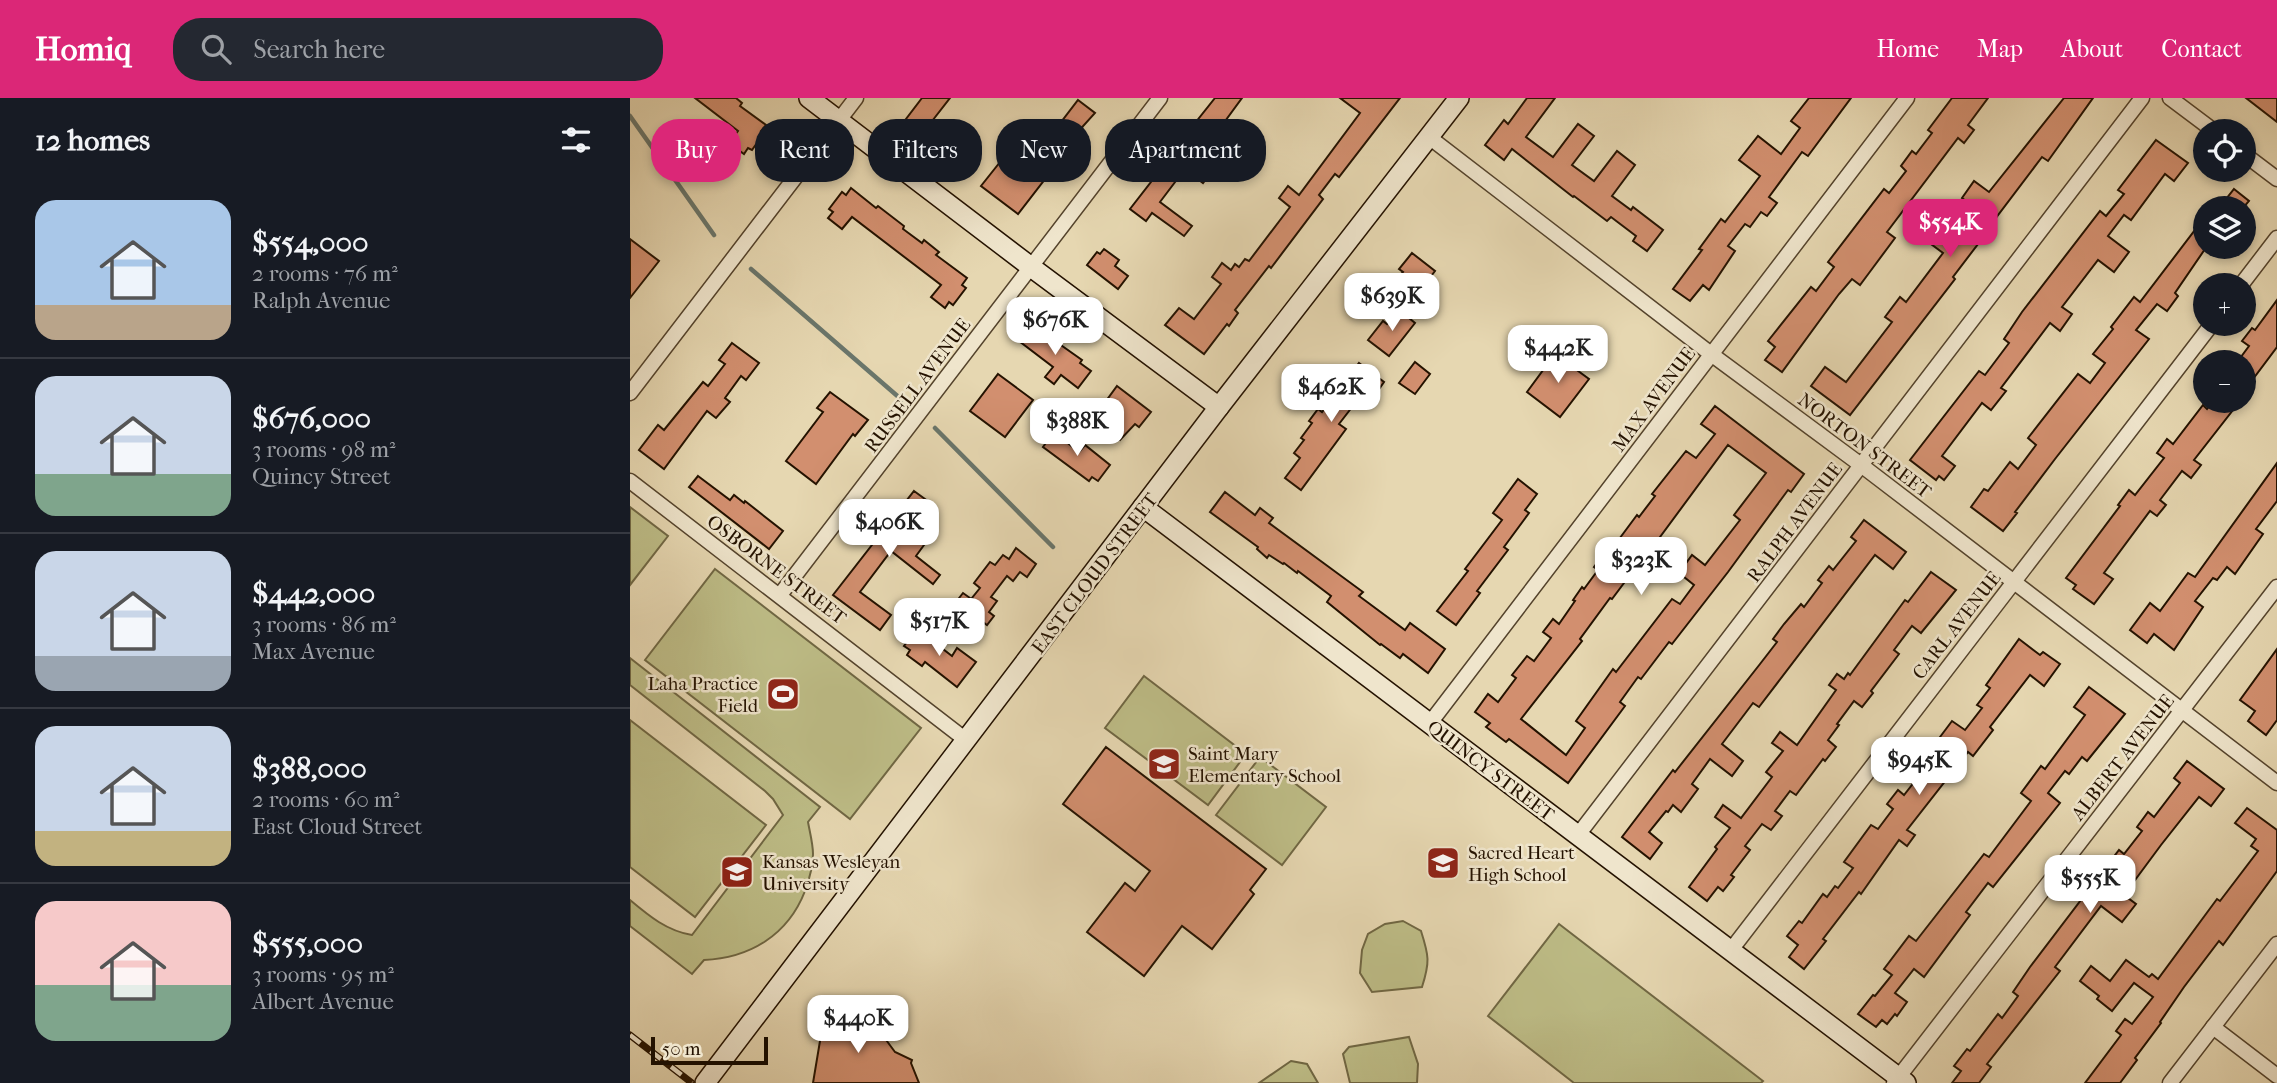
<!DOCTYPE html>
<meta charset="utf-8">
<style>
:root{--surface:#171b24;--page:#242831;--text:#f1f3f6;--muted:#9ea1a6;--line:#363941;--accent:#db2777}
body{margin:0;font-family:"IM FELL French Canon",serif;background:var(--page);color:var(--text);height:100vh;display:flex;flex-direction:column;font-size:26px;white-space:nowrap}
*{box-sizing:border-box;margin:0}
p{font-size:23px;color:var(--muted)}
.icon{flex:none;width:38px;height:38px;fill:none;stroke:currentColor;stroke-width:2;stroke-linecap:round;stroke-linejoin:round}
.map{position:relative;flex:1;overflow:hidden}
.sheet{display:flex;flex-direction:column;background:var(--surface);width:630px}
.sheet>*{flex:none}
.banner{position:absolute;left:21px;top:21px;width:665px;height:63px;display:flex;gap:14px}
.controls{position:absolute;left:1563px;top:21px;display:grid;gap:14px}
.controls a{display:grid;place-items:center;width:63px;height:63px;border-radius:50%;background:var(--surface);box-shadow:0 4px 10px #0003;font-size:35px}
.scale{position:absolute;left:21px;bottom:18px;width:117px;box-sizing:border-box;padding-left:7px;border:4px solid #241200;border-top:0;font-size:19px;line-height:24px;white-space:nowrap;color:#241200;-webkit-text-stroke:5px #efe5cc;paint-order:stroke}
.price{position:absolute;translate:-50% -60px;padding:0 16px;border-radius:14px;background:#fff;color:#222;font-size:23px;line-height:46px;filter:drop-shadow(0 2px 4px #0008)}
.price::after{content:'';position:absolute;left:50%;top:42px;width:21px;height:16px;margin-left:-10px;background:inherit;clip-path:polygon(0 0,100% 0,50% 100%)}
.price.on{background:var(--accent);color:#fff}
ul{padding:0;list-style:none}
li{display:flex;align-items:center;gap:21px;height:175px;padding:0 35px}
li+li{border-top:2px solid var(--line)}
li span{display:grid;place-items:center;flex:none;width:196px;height:140px;border-radius:21px;color:#555}
li>.icon{margin-inline-start:auto}
span .icon{width:84px;height:84px;fill:#fffc;stroke-width:1}
li b{font-size:30px}
h2{display:flex;justify-content:space-between;align-items:center;height:84px;padding:0 35px;font-size:30px}
.pill{padding:0 24px;border-radius:28px;background:var(--surface);box-shadow:0 4px 10px #0003;font-size:24px;line-height:63px}
.pill.on{background:var(--accent);color:#fff}
header{display:flex;align-items:center;gap:42px;box-sizing:border-box;height:98px;padding:0 35px;background:var(--accent);color:#fff}
header strong{font-size:33px}
nav{display:flex;gap:38px;margin-inline-start:auto;font-size:24px}
.search{width:490px;height:63px;background:var(--page);display:flex;align-items:center;gap:18px;box-sizing:border-box;padding:0 24px;border-radius:28px;color:var(--muted);font-size:26px}
main{display:flex;flex:1;min-height:0}
.map>svg:first-child{display:block}
.green{fill:#bdbc86;stroke:#706743;stroke-width:2}
.lines{fill:none;stroke-linecap:round;stroke-linejoin:round}
.stream{stroke:#6a766b;stroke-width:4.5}
.building{fill:#d28f6f;stroke:#241200;stroke-width:2;fill-rule:evenodd}
.street-casing{stroke:#54432c;stroke-width:17}
.secondary-casing{stroke:#241200;stroke-width:22}
.street{stroke:#efe5cc;stroke-width:14}
.secondary{stroke:#efe5cc;stroke-width:19}
.rail-casing{stroke:#241200;stroke-width:7}
.rail{stroke:#efe5cc;stroke-width:4.5;stroke-dasharray:13;stroke-linecap:butt}
.labels{text-anchor:middle;stroke-width:5;stroke-linejoin:round;paint-order:stroke}
.street-label{font-size:19px;fill:#241200;stroke:#efe5cc}
.poi-label{font-size:19px;fill:#241200;stroke:#efe5cc;text-anchor:start}
</style>
<header>
<strong>Homiq</strong>
<div class="search"><svg class="icon" aria-label="search" viewBox="0 0 24 24"><circle cx="10" cy="10" r="6"/><path d="M15 15l6 6"/></svg>Search here</div>
<nav><a>Home</a><a>Map</a><a>About</a><a>Contact</a></nav>
</header>
<main>
<section class="sheet">
<h2>12 homes<svg class="icon" aria-label="filters" viewBox="0 0 24 24"><path d="M4 7h16M4 17h16"/><circle cx="9" cy="7" r="2"/><circle cx="15" cy="17" r="2"/></svg></h2>
<ul>
<li><span style="background:linear-gradient(#a9c7e8 75%,#b9a48a 0)"><svg class="icon" aria-label="home" viewBox="0 0 24 24"><path d="M3 11l9-7 9 7M6 9v11h12V9"/></svg></span><div><b>$554,000</b><p>2 rooms · 76 m²</p><p>Ralph Avenue</p></div></li>
<li><span style="background:linear-gradient(#c9d6e8 70%,#7fa58c 0)"><svg class="icon" aria-label="home" viewBox="0 0 24 24"><path d="M3 11l9-7 9 7M6 9v11h12V9"/></svg></span><div><b>$676,000</b><p>3 rooms · 98 m²</p><p>Quincy Street</p></div></li>
<li><span style="background:linear-gradient(#c9d6e8 75%,#9aa5b1 0)"><svg class="icon" aria-label="home" viewBox="0 0 24 24"><path d="M3 11l9-7 9 7M6 9v11h12V9"/></svg></span><div><b>$442,000</b><p>3 rooms · 86 m²</p><p>Max Avenue</p></div></li>
<li><span style="background:linear-gradient(#c9d6e8 75%,#c2b280 0)"><svg class="icon" aria-label="home" viewBox="0 0 24 24"><path d="M3 11l9-7 9 7M6 9v11h12V9"/></svg></span><div><b>$388,000</b><p>2 rooms · 60 m²</p><p>East Cloud Street</p></div></li>
<li><span style="background:linear-gradient(#f6c9c9 60%,#7fa58c 0)"><svg class="icon" aria-label="home" viewBox="0 0 24 24"><path d="M3 11l9-7 9 7M6 9v11h12V9"/></svg></span><div><b>$555,000</b><p>3 rooms · 95 m²</p><p>Albert Avenue</p></div></li>
</ul>
</section>
<div class="map">
<svg width="1647" height="985" viewBox="0 0 1647 985">
<rect width="100%" height="100%" fill="#e6d7b1"/>
<filter id="stains"><feTurbulence type="fractalNoise" baseFrequency=".00286" numOctaves="4"/><feColorMatrix values="0 0 0 0 .2 0 0 0 0 .09 0 0 0 0 .02 0 0 0 .5 -.17"/></filter>
<radialGradient id="worn" r=".72"><stop offset=".6" stop-color="#630" stop-opacity="0"/><stop offset="1" stop-color="#630" stop-opacity=".3"/></radialGradient>
<g class="green">
<polygon points="0,409 38,438 0,487"/>
<polygon points="85,471 291,630 220,721 15,562"/>
<path d="M 0,560 L 190,709 L 178,724 C 180,735 183,746 183,756 C 183,769 179,782 175,793 C 158,837 120,860 74,862 L 62,876 L 0,828 L 0,802 C 19,818 37,833 62,837 L 153,717 L 143,701 L 135,693 L 0,587 Z"/>
<polygon points="514,578 616,656 578,707 475,630"/>
<polygon points="0,622 136,727 65,819 0,769"/>
<polygon points="630,659 696,709 652,767 586,717"/>
<path d="M 773,823 L 791,833 C 799,858 800,864 792,889 L 742,894 L 730,875 L 732,852 L 738,836 L 755,826 Z"/>
<polygon points="929,826 1133,983 1131,985 944,985 858,918"/>
<polygon points="779,939 788,966 787,985 720,985 713,956 719,949"/>
<polygon points="661,963 677,966 688,985 629,985"/>
</g>
<g class="lines">
<g class="stream">
<polyline points="0,18 84,137"/>
<polyline points="121,171 272,302"/>
<polyline points="305,330 423,449"/>
</g>
</g>
<g class="building">
<polygon points="65,0 106,0 112,5 110,8 136,27 131,33 134,35 122,52 118,50 114,56 99,45 108,33"/>
<polygon points="292,0 320,0 299,27 312,38 303,50 275,28 279,23 276,21"/>
<polygon points="585,0 612,0 593,26 617,44 605,59 597,54 573,85 555,71 533,100 530,104 562,128 554,138 522,115 516,123 500,111 524,80 523,79 532,68 529,65 539,52 542,54"/>
<polygon points="710,0 770,0 709,79 705,76 689,97 693,101 641,170 639,168 605,212 608,215 599,228 597,226 574,256 535,227 549,210 564,221 591,186 582,179 592,165 601,172 605,166 609,169 615,161 619,163 660,109 649,100 658,88 669,97 730,15"/>
<polygon points="897,0 925,0 896,39 923,59 948,26 964,38 942,67 964,83 987,53 1005,67 982,98 1001,112 1003,109 1033,132 1017,153 1003,143 1006,138 981,119 977,123 944,98 943,99 882,51 874,62 855,47 874,22 878,26"/>
<polygon points="1179,0 1221,0 1178,58 1172,54 1139,99 1147,105 1137,118 1131,114 1120,129 1115,126 1098,148 1105,153 1079,192 1073,187 1060,203 1043,191 1072,152 1069,151 1091,121 1095,124 1130,78 1109,62 1128,38 1151,56 1170,30 1161,23"/>
<polygon points="1322,0 1358,0 1338,27 1344,32 1334,45 1328,40 1257,134 1265,140 1239,175 1230,187 1222,181 1209,196 1152,274 1135,262 1145,249 1138,243 1181,189 1186,193 1204,169 1198,164 1254,91 1259,95 1276,73 1271,68 1282,53 1286,56 1302,35 1298,32"/>
<polygon points="1434,0 1463,0 1418,63 1412,59 1347,145 1348,146 1323,179 1325,181 1220,317 1181,288 1195,269 1216,284 1262,224 1255,219 1270,199 1276,204 1313,155 1301,146 1318,124 1325,129 1341,107 1332,100 1344,83 1359,94"/>
<polygon points="1616,0 1647,0 1647,24"/>
<polygon points="448,2 465,15 436,47 439,50 388,116 351,88 378,54 388,61 396,51 405,58"/>
<polygon points="1526,42 1558,65 1544,83 1535,76 1501,122 1494,117 1478,138 1499,154 1484,174 1468,162 1432,209 1442,216 1430,233 1420,225 1371,290 1376,293 1361,312 1352,305 1312,358 1325,368 1314,382 1309,378 1306,382 1280,362 1349,273 1355,277 1379,245 1374,241 1392,214 1470,113 1476,118 1494,96 1488,92"/>
<polygon points="221,90 246,110 248,108 274,128 273,131 292,145 294,142 309,154 306,157 337,180 332,187 336,190 323,207 319,204 315,210 301,199 311,187 222,119 212,131 198,120 203,114 199,111 212,94 216,97"/>
<polygon points="1604,91 1619,103 1613,110 1589,110"/>
<polygon points="1568,128 1575,134 1575,151 1545,195 1548,198 1537,213 1527,206 1506,232 1519,241 1425,361 1385,414 1387,415 1373,433 1341,409 1354,391 1358,393 1380,364 1388,371 1406,347 1398,340 1448,276 1460,285 1475,265 1463,256 1483,231 1481,229 1504,199 1510,204"/>
<polygon points="0,141 29,163 0,200"/>
<polygon points="474,151 489,162 485,168 498,178 488,191 457,167 467,154 470,156"/>
<polygon points="782,155 805,173 781,204 761,188 773,174 769,171"/>
<polygon points="1647,202 1647,249 1614,293 1614,264 1608,263 1619,248 1612,243 1622,230 1625,232"/>
<polygon points="768,211 785,225 759,258 738,242 753,223 757,226"/>
<polygon points="401,226 452,262 450,265 461,273 448,290 431,277 424,286 415,279 423,269 389,243"/>
<polygon points="102,245 129,265 116,282 111,278 95,300 100,304 86,320 77,313 34,371 9,352 28,327 34,332 73,284 78,288 95,266 89,262"/>
<polygon points="925,256 959,281 930,319 897,294"/>
<polygon points="785,264 800,276 785,296 769,285"/>
<polygon points="729,265 754,284 747,294 743,291 731,307 726,304 709,326 716,331 671,392 655,380 670,360 664,355 674,342 671,340 682,325 679,323 688,311 692,314"/>
<polygon points="368,276 403,302 375,339 340,313"/>
<polygon points="487,288 521,314 509,329 505,326 490,342 468,326 474,318 468,314"/>
<polygon points="200,294 238,322 225,338 223,336 186,386 156,363 193,314 187,310"/>
<polygon points="1583,303 1610,303 1564,362 1571,367 1561,380 1552,373 1530,402 1536,407 1527,418 1520,413 1474,475 1483,481 1464,506 1443,491 1446,487 1436,480 1490,408 1488,407 1499,392 1505,397 1534,360 1527,355 1537,341 1543,346 1573,307 1577,311"/>
<path d="M 1085,308 L 1174,376 L 1161,394 L 1158,392 L 1098,474 L 1042,546 L 1039,544 L 1011,581 L 1008,579 L 990,604 L 995,608 L 938,685 L 879,641 L 876,644 L 856,629 L 860,625 L 845,614 L 858,596 L 868,604 L 886,580 L 882,577 L 897,558 L 904,563 L 921,540 L 913,534 L 923,521 L 929,526 L 945,503 L 943,502 L 952,489 L 954,491 L 968,472 L 964,469 L 978,450 L 981,452 L 1007,417 L 1009,419 L 1025,398 L 1022,396 L 1056,353 L 1066,360 L 1085,336 L 1071,326 ZM 1098,347 L 1136,375 L 1104,417 L 1110,422 L 1075,467 L 1062,457 L 1049,475 L 1064,487 L 1050,506 L 1042,501 L 986,574 L 983,571 L 946,623 L 955,630 L 936,657 L 891,621 L 952,543 L 950,541 L 980,500 L 982,501 L 1012,461 L 1013,462 Z"/>
<polygon points="424,334 449,354 455,347 480,367 468,383 462,379 459,383 413,349"/>
<polygon points="1647,365 1647,403 1626,431 1633,436 1605,476 1597,469 1587,482 1583,480 1565,503 1573,509 1544,552 1524,536 1517,545 1500,532 1520,505 1530,513 1558,475 1565,479"/>
<polygon points="68,378 100,402 104,397 114,405 115,403 153,433 139,451 59,389"/>
<polygon points="888,381 907,396 895,412 899,415 874,449 878,452 847,493 850,495 826,527 807,513 838,473 835,471 872,422 863,415"/>
<polygon points="284,393 299,404 288,419 305,432 286,458 310,477 303,486 261,453 230,494 261,517 250,532 203,497"/>
<polygon points="595,394 625,417 630,410 643,420 639,425 733,494 729,498 775,532 780,525 815,551 798,575 773,556 770,560 751,546 750,547 697,504 701,498 668,473 667,475 654,465 653,466 639,457 637,460 627,451 628,449 580,414"/>
<polygon points="1234,422 1276,454 1263,471 1245,457 1129,609 1123,605 1092,646 1113,663 1102,678 1080,661 1062,686 1068,691 1051,714 1043,707 1038,714 1036,713 1019,734 1032,745 1020,761 992,739 1043,672 1045,674 1130,566 1147,544 1143,541 1154,526 1171,506 1174,509 1192,485 1188,482 1199,468 1203,472 1226,443 1221,439"/>
<polygon points="386,450 406,466 397,479 390,474 383,483 377,478 361,499 367,503 359,514 364,518 357,527 326,504 333,495 347,505 342,500 350,490 344,485 360,464 365,467 373,457 379,461"/>
<polygon points="1301,474 1326,492 1291,535 1282,528 1264,552 1269,556 1241,593 1243,595 1232,609 1224,603 1207,626 1209,627 1198,642 1206,649 1195,663 1193,661 1166,697 1160,693 1145,713 1152,718 1141,732 1132,726 1115,748 1120,752 1101,777 1104,779 1093,793 1088,789 1077,803 1059,789 1087,751 1085,749 1100,730 1085,719 1093,707 1111,720 1142,679 1136,674 1153,653 1142,645 1150,634 1167,647 1206,592 1199,587 1207,576 1214,581 1218,575 1220,577 1275,502 1278,504"/>
<polygon points="287,531 322,558 327,550 346,564 327,589 295,564 292,568 277,557 280,552 274,548"/>
<polygon points="1389,541 1410,557 1413,554 1430,566 1414,588 1400,577 1360,629 1363,632 1343,658 1338,654 1277,732 1285,737 1277,748 1269,742 1231,796 1229,794 1193,841 1196,843 1174,871 1159,859 1168,847 1157,838 1169,823 1172,825 1193,796 1197,799 1205,788 1208,790 1223,770 1214,764 1241,727 1248,731 1263,711 1257,706 1268,692 1274,697 1285,683 1300,663 1295,659 1322,623 1335,632 1352,610 1347,607 1360,590 1356,587"/>
<polygon points="1647,551 1647,622 1636,637 1618,623 1625,613 1610,602"/>
<polygon points="1459,589 1495,616 1457,663 1452,659 1439,676 1435,673 1418,695 1430,705 1363,789 1358,785 1336,814 1340,817 1294,879 1284,871 1265,895 1277,904 1267,918 1265,916 1257,926 1252,922 1246,929 1228,916 1243,897 1245,898 1262,877 1254,871 1279,838 1286,843 1354,756 1359,759 1401,703 1391,695 1411,668 1415,671 1455,617 1444,609"/>
<polygon points="476,649 636,771 620,792 624,796 582,851 552,828 514,878 457,834 495,785 505,793 520,773 433,706"/>
<polygon points="1557,663 1594,691 1581,708 1569,699 1531,747 1494,797 1506,806 1492,824 1471,808 1425,869 1430,873 1357,966 1361,969 1349,985 1322,985 1331,973 1324,968 1337,951 1340,953 1368,916 1372,920 1388,898 1383,894 1400,869 1489,752 1494,756 1512,733 1507,729 1518,714 1524,719 1550,685 1544,680"/>
<polygon points="1617,710 1647,732 1647,773 1593,847 1589,843 1554,889 1530,924 1531,925 1505,960 1507,962 1490,985 1455,985 1491,937 1486,933 1495,921 1502,926 1523,899 1504,885 1482,913 1467,901 1469,898 1450,883 1461,868 1480,883 1496,862 1519,879 1522,876 1528,881 1587,801 1590,803 1628,753 1621,748 1626,741 1605,725"/>
<polygon points="215,910 224,923 248,931 265,954 282,962 281,965 289,985 183,985 194,919"/>
</g>
<g class="lines">
<defs>
<g id="street">
<polyline points="1540,0 1584,33"/>
<polyline points="799,39 1081,256 1231,367 1647,685"/>
<polyline points="1614,56 1647,81"/>
<polyline points="1611,187 1647,140"/>
<polyline points="0,295 226,0"/>
<polyline points="0,383 336,642"/>
<polyline points="150,497 530,0"/>
<polyline points="800,625 1277,0"/>
<polyline points="948,737 1512,0"/>
<polyline points="1101,852 1582,226"/>
<polyline points="1583,929 1647,978"/>
<polyline points="1264,985 1647,489"/>
<polyline points="1540,985 1647,846"/>
</g>
<g id="secondary">
<polyline points="179,0 401,169 589,309"/>
<polyline points="513,409 1276,985"/>
<polyline points="75,985 589,309 829,0"/>
</g>
</defs>
<use href="#street" class="street-casing"/>
<use href="#secondary" class="secondary-casing"/>
<use href="#street" class="street"/>
<use href="#secondary" class="secondary"/>
<defs>
<polyline id="rail" points="0,937 62,985"/>
</defs>
<use href="#rail" class="rail-casing"/>
<use href="#rail" class="rail"/>
</g>
<defs>
<symbol id="stadium-square" viewBox="-11 -11 22 22"><rect x="-9" y="-9" width="18" height="18" rx="4" fill="#8f2418" stroke="#efe5cc"/><path d="M0-5a6.5 5 0 1 0 0 10a6.5 5 0 1 0 0-10ZM-3.5-1.8h7v3.6h-7Z" fill="#fff"/></symbol>
<symbol id="school-square" viewBox="-11 -11 22 22"><rect x="-9" y="-9" width="18" height="18" rx="4" fill="#8f2418" stroke="#efe5cc"/><path d="M0-5L7-2L0 1L-7-2ZM-4 1L0 2.5L4 1V4Q0 6-4 4Z" fill="#fff"/></symbol>
<symbol id="university-square" viewBox="-11 -11 22 22"><rect x="-9" y="-9" width="18" height="18" rx="4" fill="#8f2418" stroke="#efe5cc"/><path d="M0-5L7-2L0 1L-7-2ZM-4 1L0 2.5L4 1V4Q0 6-4 4Z" fill="#fff"/></symbol>
</defs>
<g fill-rule="evenodd">
<use href="#stadium-square" x="134" y="577" width="38" height="38"/>
<use href="#school-square" x="515" y="647" width="38" height="38"/>
<use href="#school-square" x="794" y="746" width="38" height="38"/>
<use href="#university-square" x="88" y="755" width="38" height="38"/>
</g>
<g class="labels">
<g class="street-label">
<text transform="translate(287 287) rotate(-53)" y="7">RUSSELL AVENUE</text>
<text transform="translate(1023 301) rotate(-53)" y="7">MAX AVENUE</text>
<text transform="translate(1235 347) rotate(37)" y="7">NORTON STREET</text>
<text transform="translate(1164 424) rotate(-53)" y="7">RALPH AVENUE</text>
<text transform="translate(147 471) rotate(37)" y="7">OSBORNE STREET</text>
<text transform="translate(464 475) rotate(-53)" y="7">EAST CLOUD STREET</text>
<text transform="translate(1326 527) rotate(-52)" y="7">CARL AVENUE</text>
<text transform="translate(1492 659) rotate(-52)" y="7">ALBERT AVENUE</text>
<text transform="translate(861 672) rotate(37)" y="7">QUINCY STREET</text>
</g>
<g class="poi-label">
<text x="128" y="592" text-anchor="end">Laha Practice<tspan x="128" dy="22">Field</tspan></text>
<text x="558" y="662">Saint Mary<tspan x="558" dy="22">Elementary School</tspan></text>
<text x="838" y="761">Sacred Heart<tspan x="838" dy="22">High School</tspan></text>
<text x="132" y="770">Kansas Wesleyan<tspan x="132" dy="22">University</tspan></text>
</g>
</g>
<rect width="100%" height="100%" filter="url(#stains)"/>
<rect width="100%" height="100%" fill="url(#worn)"/>
</svg>
<div class="controls">
<a><svg class="icon" aria-label="locate" viewBox="0 0 24 24"><circle cx="12" cy="12" r="6"/><path d="M12 2v4M12 18v4M2 12h4M18 12h4"/></svg></a>
<a><svg class="icon" aria-label="layers" viewBox="0 0 24 24"><path d="M12 4l9 5-9 5-9-5zM3 14l9 5 9-5"/></svg></a>
<a>+</a>
<a>−</a>
</div>
<div class="scale">50 m</div>
<b class="price on" style="left:1320px;top:161px">$554K</b>
<b class="price" style="left:762px;top:235px">$639K</b>
<b class="price" style="left:425px;top:259px">$676K</b>
<b class="price" style="left:928px;top:287px">$442K</b>
<b class="price" style="left:701px;top:326px">$462K</b>
<b class="price" style="left:447px;top:360px">$388K</b>
<b class="price" style="left:259px;top:461px">$406K</b>
<b class="price" style="left:1011px;top:499px">$323K</b>
<b class="price" style="left:309px;top:560px">$517K</b>
<b class="price" style="left:1289px;top:699px">$945K</b>
<b class="price" style="left:1460px;top:817px">$555K</b>
<b class="price" style="left:228px;top:957px">$440K</b>
<div class="banner">
<a class="pill on">Buy</a>
<a class="pill">Rent</a>
<a class="pill">Filters</a>
<a class="pill">New</a>
<a class="pill">Apartment</a>
</div>
</div>
</main>
